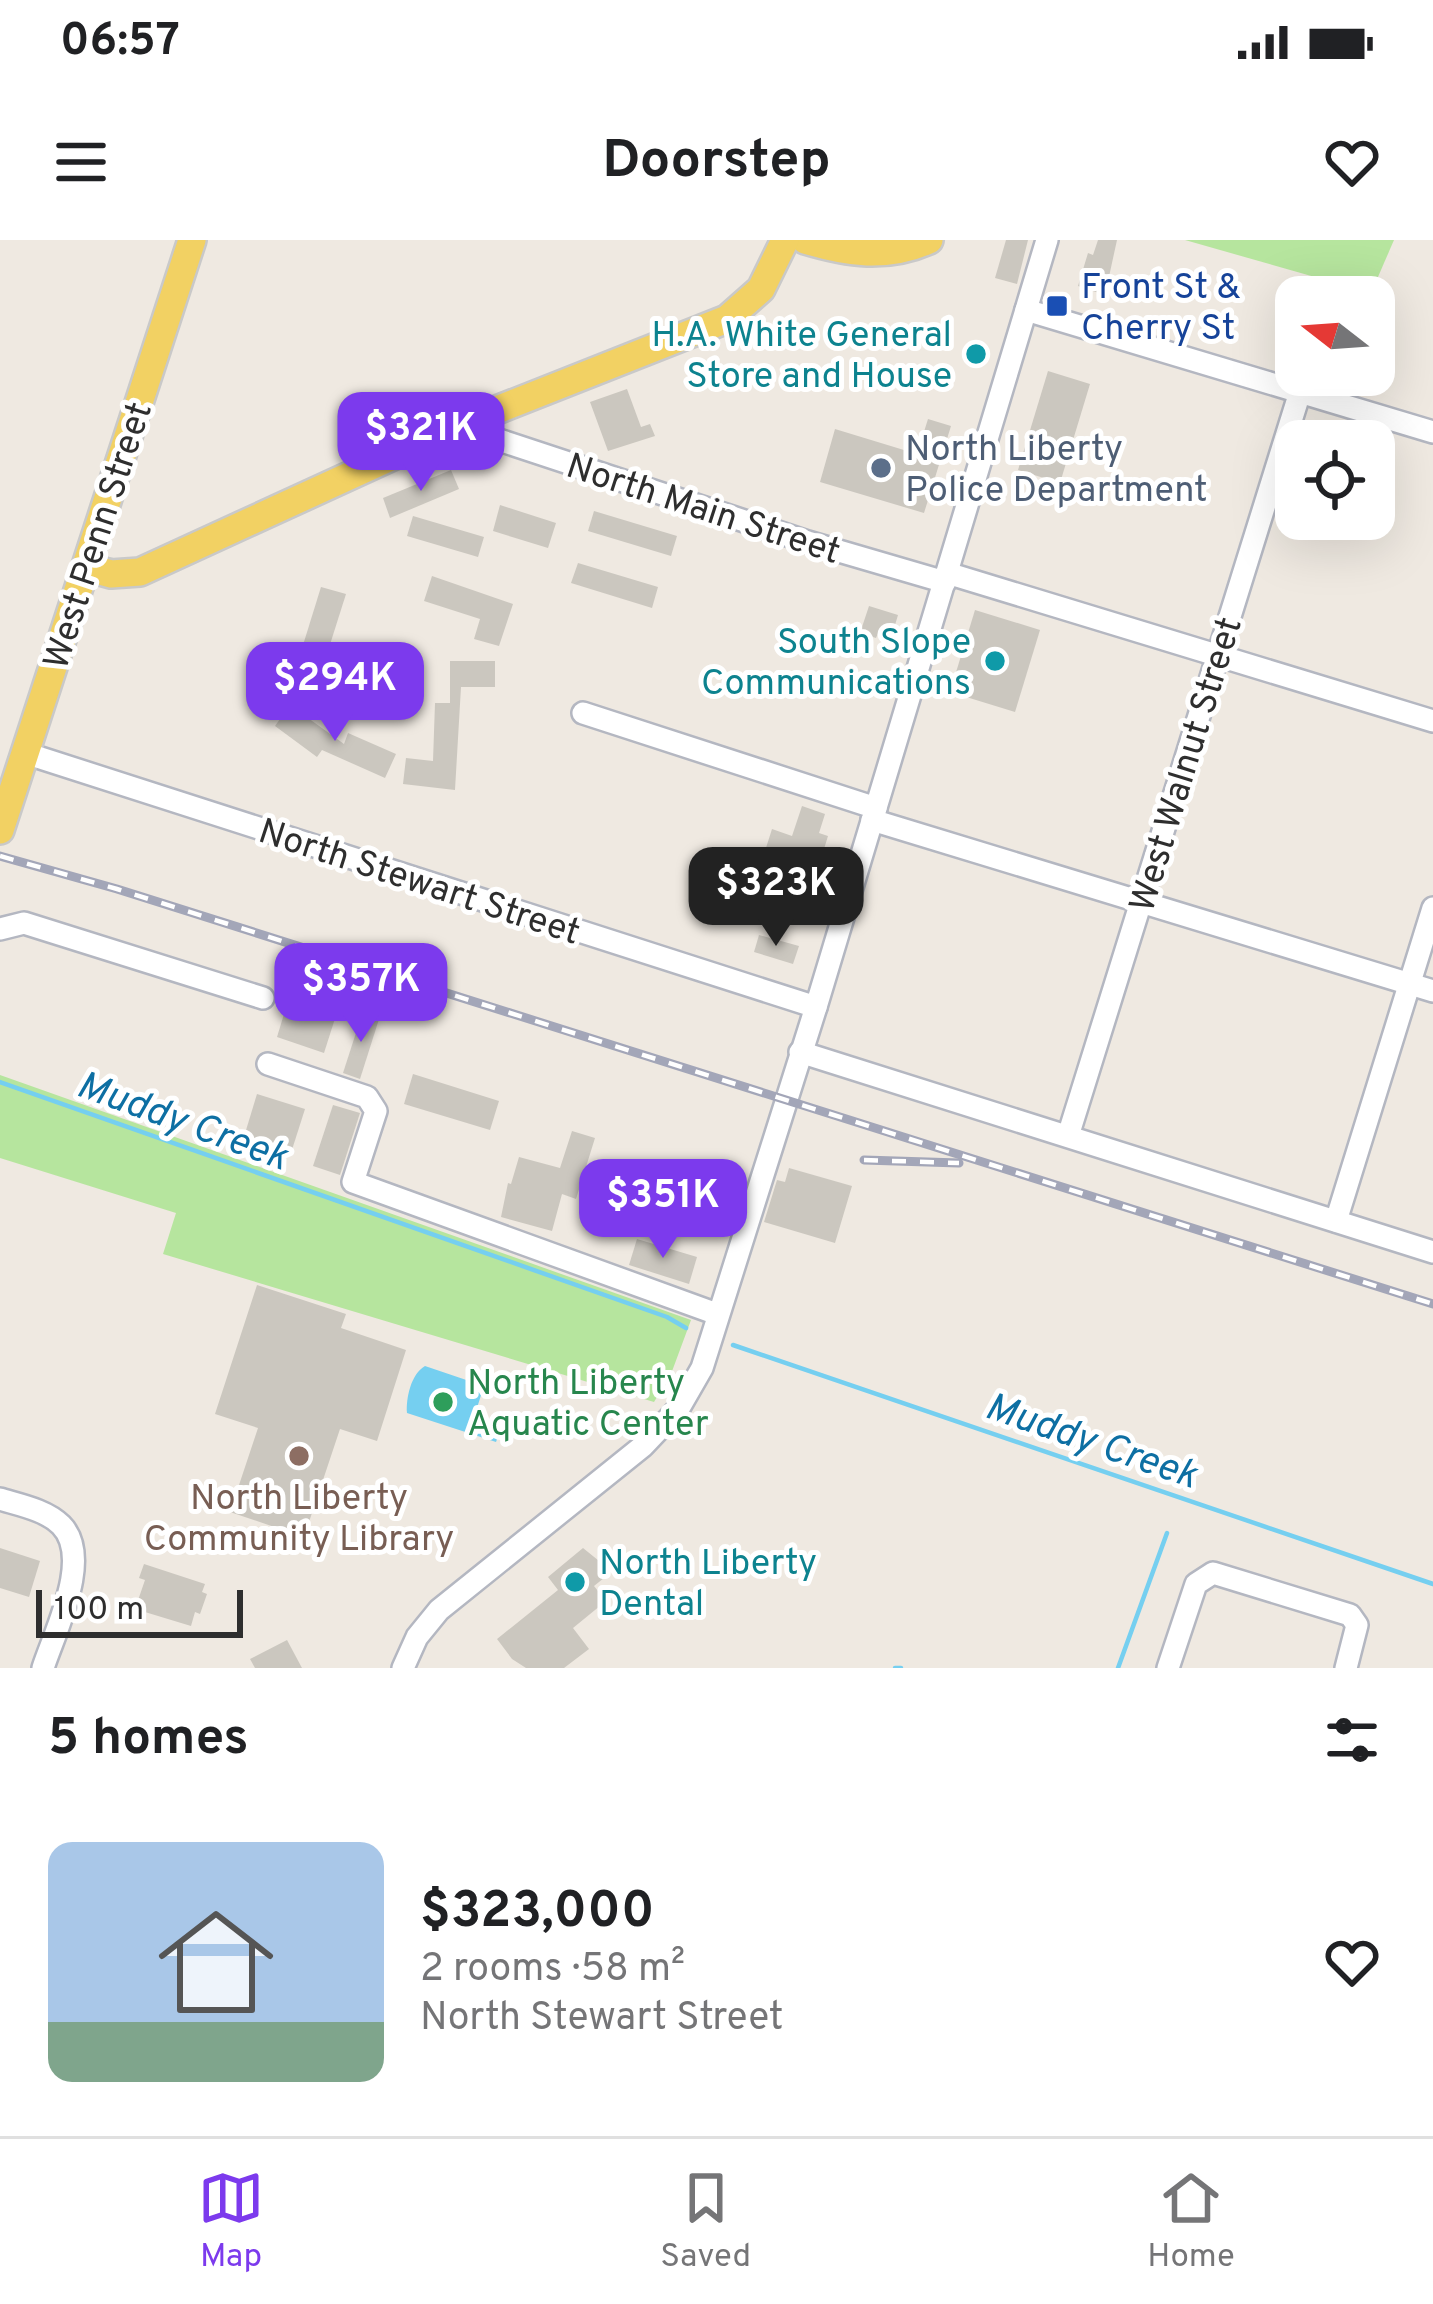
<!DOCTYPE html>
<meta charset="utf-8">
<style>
:root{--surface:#fff;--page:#f2f2f2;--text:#202124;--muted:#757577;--line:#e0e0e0;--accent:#7c3aed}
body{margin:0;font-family:Overpass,sans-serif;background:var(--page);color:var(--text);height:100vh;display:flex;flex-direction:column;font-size:45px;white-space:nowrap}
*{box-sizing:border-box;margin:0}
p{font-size:39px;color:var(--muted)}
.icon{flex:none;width:66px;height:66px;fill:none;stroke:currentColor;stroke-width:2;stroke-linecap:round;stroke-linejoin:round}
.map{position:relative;height:1428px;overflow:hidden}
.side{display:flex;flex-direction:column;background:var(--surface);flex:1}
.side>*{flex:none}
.needle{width:78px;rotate:287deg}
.fabs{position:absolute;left:1275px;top:36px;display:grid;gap:24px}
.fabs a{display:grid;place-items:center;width:120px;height:120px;border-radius:24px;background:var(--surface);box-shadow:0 12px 48px #0002;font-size:60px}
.scale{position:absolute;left:36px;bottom:30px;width:207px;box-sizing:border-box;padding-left:12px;border:6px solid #2e2e2e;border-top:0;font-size:33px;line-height:42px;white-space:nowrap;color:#2e2e2e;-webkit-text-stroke:9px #fff;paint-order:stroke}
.price{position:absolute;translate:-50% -102px;padding:0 27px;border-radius:24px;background:var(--accent);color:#fff;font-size:39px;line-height:78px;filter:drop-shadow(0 3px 6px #0008)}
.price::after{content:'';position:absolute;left:50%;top:72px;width:36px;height:27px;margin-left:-18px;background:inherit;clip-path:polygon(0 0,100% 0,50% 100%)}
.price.current{background:#222;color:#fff}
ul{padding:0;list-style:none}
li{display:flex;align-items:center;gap:36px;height:300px;padding:0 48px}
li+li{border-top:3px solid var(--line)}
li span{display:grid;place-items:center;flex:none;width:336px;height:240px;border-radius:24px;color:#555}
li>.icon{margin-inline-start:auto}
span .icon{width:144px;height:144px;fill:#fffc;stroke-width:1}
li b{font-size:51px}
h2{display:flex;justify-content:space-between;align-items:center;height:144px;padding:0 48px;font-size:51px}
.status{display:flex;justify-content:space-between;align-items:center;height:84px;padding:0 60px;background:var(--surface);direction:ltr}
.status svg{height:33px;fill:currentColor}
header{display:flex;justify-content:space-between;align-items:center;height:156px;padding:0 48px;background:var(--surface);font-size:54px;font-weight:700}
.tab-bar{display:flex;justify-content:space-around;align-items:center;height:168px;border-top:3px solid var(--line);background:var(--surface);font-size:33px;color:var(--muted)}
.tab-bar a{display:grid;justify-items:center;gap:6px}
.tab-bar .current{color:var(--accent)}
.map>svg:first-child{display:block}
.green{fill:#b6e59e}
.water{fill:#75cff0}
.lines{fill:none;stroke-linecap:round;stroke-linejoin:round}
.stream{stroke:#75cff0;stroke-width:4.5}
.building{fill:#cbc7bf}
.minor-casing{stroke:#b4b7c1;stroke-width:26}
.major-casing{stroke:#c9c9c9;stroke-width:32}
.minor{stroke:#fff;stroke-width:21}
.major{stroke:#f2d163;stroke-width:27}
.rail-casing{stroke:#a3a6b8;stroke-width:9}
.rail{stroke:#fff;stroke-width:4.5;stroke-dasharray:14;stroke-linecap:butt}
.transit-dot{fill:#1a4fb4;stroke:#fff;stroke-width:4.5}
.culture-dot{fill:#0f9aa8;stroke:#fff;stroke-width:4.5}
.service-dot{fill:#5c6f8a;stroke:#fff;stroke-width:4.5}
.leisure-dot{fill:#2e9e5b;stroke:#fff;stroke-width:4.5}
.education-dot{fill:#8d6e63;stroke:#fff;stroke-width:4.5}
.labels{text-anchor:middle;stroke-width:10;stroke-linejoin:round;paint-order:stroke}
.transit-label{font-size:36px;fill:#164399;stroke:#fff;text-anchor:start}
.culture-label{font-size:36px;fill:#0d838f;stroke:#fff;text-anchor:end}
.service-label{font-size:36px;fill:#4e5e75;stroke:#fff;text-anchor:start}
.street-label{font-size:36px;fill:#2e2e2e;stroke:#fff}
.leisure-label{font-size:36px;fill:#27864d;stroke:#fff;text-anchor:start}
.education-label{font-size:36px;fill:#785e54;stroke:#fff}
.water-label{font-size:39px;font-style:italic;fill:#0d6fa3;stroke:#fff}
</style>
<div class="status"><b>06:57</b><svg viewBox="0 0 49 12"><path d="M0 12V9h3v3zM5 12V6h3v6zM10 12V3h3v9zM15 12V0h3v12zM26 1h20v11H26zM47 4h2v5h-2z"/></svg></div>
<header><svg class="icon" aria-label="menu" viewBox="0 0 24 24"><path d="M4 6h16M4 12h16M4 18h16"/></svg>Doorstep<svg class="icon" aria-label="heart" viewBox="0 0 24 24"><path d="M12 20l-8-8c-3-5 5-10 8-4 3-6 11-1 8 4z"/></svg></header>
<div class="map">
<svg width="1433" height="1428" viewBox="0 0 1433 1428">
<rect width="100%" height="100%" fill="#efe9e1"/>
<g class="green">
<polygon points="1185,0 1394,0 1371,53"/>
<polygon points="0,835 691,1080 671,1134 654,1162 163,1014 176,973 0,918"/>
</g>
<path class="water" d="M 425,1126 L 484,1146 L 475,1174 L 503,1183 L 496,1202 L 407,1173 C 406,1158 411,1134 425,1126 Z"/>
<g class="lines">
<g class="stream">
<polyline points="0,842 667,1077 686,1088"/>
<polyline points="733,1105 1433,1344"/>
<polyline points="895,1428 901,1428"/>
<polyline points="1118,1428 1167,1293"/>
</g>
</g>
<g class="building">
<polygon points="1006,0 1028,0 1017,44 995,38"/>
<polygon points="1098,0 1117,0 1105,55 1078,46 1088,13 1093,15"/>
<polygon points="1048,131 1090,144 1060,243 1018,230"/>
<polygon points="627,149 641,187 650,184 655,196 608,211 590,162"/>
<polygon points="928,179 951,186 924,273 820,242 835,189 917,214"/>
<polygon points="451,230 459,249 390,278 383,258"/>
<polygon points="500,265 556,283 548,308 493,291"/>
<polygon points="594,271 677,296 671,316 588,291"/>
<polygon points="413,276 484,297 478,317 407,296"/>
<polygon points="578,323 658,347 652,368 571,343"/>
<polygon points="432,336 513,364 499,406 474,399 480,379 424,361"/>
<polygon points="321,347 346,354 314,455 290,447"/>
<polygon points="869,366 898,375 892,395 879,391 876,398 860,393"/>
<polygon points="975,370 1040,390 1015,472 950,452"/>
<polygon points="450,421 495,421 495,447 461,447 455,550 403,544 406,518 433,521 435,463 450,463"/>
<polygon points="290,465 344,504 348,493 396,514 385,538 322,510 317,517 275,486"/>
<polygon points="802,566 825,574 819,593 828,596 824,609 816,607 810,626 765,611 772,589 792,596"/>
<polygon points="759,695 799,706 793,724 754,712"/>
<polygon points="291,751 339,766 324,813 277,797"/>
<polygon points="363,771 380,776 360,839 343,833"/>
<polygon points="413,834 499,861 490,890 404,864"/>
<polygon points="257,854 305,869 290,916 243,900"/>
<polygon points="333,865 360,873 340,935 313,926"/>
<polygon points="572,891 595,898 576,959 562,954 552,991 501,977 508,943 511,944 519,917 560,928"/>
<polygon points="670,919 722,935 710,973 693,968 692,972 659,958"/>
<polygon points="789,928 852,946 835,1003 764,982 777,940 785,942"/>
<polygon points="637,999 697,1017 689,1044 629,1025"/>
<polygon points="257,1045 346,1074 341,1088 406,1110 377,1201 340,1189 304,1297 230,1272 258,1188 215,1174"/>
<polygon points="0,1308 40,1321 29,1357 0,1348"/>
<polygon points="583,1308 604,1325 598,1330 604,1338 594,1346 606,1361 573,1388 589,1409 564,1428 526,1428 512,1419 497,1399 558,1350 548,1337"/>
<polygon points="144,1324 205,1344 202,1352 207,1354 200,1374 195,1372 191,1386 135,1369 145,1340 139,1338"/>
<polygon points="287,1400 302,1428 255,1428 250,1419"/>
</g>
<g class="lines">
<defs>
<g id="minor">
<polyline points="1026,70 1433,192"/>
<polyline points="469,181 493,198 808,302 945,342"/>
<polyline points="947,333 1433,481"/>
<polyline points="583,473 876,568"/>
<polyline points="25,513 816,767"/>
<polyline points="872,580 1433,751"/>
<polyline points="0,689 24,683 263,758"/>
<polyline points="800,812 1433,1012"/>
<polyline points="268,824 367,857 376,871 353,942 717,1074"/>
<polyline points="1068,896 1300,152"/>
<polyline points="1336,981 1433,668"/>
<path d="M 0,1259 C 20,1265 46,1270 61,1285 C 93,1317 55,1391 43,1428"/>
<polyline points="403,1428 417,1397 439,1370 643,1206 679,1168 702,1128 816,767 1047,0"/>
<polyline points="1168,1428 1196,1344 1213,1333 1350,1375 1357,1385 1346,1428"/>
</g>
<g id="major">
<path d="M 805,0 C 848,13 886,19 929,0"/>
<polyline points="86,327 111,334 140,332 469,181 727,79 761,49 785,0"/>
<polyline points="0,590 192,0"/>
</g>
</defs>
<use href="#minor" class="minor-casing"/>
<use href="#major" class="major-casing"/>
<use href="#minor" class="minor"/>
<use href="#major" class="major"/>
<defs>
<g id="rail">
<polyline points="0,616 117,649 1433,1064"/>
<polyline points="864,920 959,923"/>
</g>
</defs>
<use href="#rail" class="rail-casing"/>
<use href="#rail" class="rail"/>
</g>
<rect class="transit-dot" x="1045" y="54" width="24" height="24" rx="6"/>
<g class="culture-dot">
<circle cx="976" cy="114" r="12"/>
<circle cx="995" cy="421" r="12"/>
<circle cx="575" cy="1342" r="12"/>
</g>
<circle class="service-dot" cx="881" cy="228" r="12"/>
<circle class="leisure-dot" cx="443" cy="1162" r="12"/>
<circle class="education-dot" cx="299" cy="1216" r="12"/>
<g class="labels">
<g class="transit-label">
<text x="1081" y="58">Front St &amp;<tspan x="1081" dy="41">Cherry St</tspan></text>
</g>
<g class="culture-label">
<text x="952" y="106">H.A. White General<tspan x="952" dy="41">Store and House</tspan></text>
<text x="971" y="413">South Slope<tspan x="971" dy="41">Communications</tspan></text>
<text x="599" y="1334" text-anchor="start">North Liberty<tspan x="599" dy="41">Dental</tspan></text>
</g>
<g class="service-label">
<text x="905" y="220">North Liberty<tspan x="905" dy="41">Police Department</tspan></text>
</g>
<g class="street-label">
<text transform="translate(704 267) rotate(18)" y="13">North Main Street</text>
<text transform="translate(96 295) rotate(-72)" y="13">West Penn Street</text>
<text transform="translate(1184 524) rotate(-73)" y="13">West Walnut Street</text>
<text transform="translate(420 640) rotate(18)" y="13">North Stewart Street</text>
</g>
<g class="leisure-label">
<text x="467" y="1154">North Liberty<tspan x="467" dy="41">Aquatic Center</tspan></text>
</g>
<g class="education-label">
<text x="299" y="1269">North Liberty<tspan x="299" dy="41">Community Library</tspan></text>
</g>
<g class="water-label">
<text transform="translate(183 879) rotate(20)" y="14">Muddy Creek</text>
<text transform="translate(1092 1199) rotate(19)" y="14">Muddy Creek</text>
</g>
</g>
</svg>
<div class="fabs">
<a><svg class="needle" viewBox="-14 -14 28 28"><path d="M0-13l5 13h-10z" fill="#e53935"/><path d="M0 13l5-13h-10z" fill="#757577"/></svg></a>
<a><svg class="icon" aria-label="locate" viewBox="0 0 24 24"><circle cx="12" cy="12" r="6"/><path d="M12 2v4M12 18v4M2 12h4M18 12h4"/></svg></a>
</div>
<div class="scale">100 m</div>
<b class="price" style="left:421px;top:254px">$321K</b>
<b class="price" style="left:335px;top:504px">$294K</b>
<b class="price current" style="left:776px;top:709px">$323K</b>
<b class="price" style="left:361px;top:805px">$357K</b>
<b class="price" style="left:663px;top:1021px">$351K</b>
</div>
<section class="side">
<h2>5 homes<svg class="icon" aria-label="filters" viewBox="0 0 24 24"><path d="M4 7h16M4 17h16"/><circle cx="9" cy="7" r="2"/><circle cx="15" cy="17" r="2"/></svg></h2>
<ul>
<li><span style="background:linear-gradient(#a9c7e8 75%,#7fa58c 0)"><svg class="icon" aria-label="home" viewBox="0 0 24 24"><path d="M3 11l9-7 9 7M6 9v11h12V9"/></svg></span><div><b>$323,000</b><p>2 rooms · 58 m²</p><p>North Stewart Street</p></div><svg class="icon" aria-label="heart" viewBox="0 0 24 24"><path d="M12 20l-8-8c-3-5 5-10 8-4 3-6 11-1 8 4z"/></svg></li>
</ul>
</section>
<nav class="tab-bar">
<a class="current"><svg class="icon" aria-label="map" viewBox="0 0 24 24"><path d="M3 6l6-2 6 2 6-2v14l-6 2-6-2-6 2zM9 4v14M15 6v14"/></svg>Map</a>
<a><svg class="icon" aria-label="saved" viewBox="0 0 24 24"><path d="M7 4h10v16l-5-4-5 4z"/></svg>Saved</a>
<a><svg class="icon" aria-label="home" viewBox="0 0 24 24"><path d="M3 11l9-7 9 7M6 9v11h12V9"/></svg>Home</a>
</nav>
